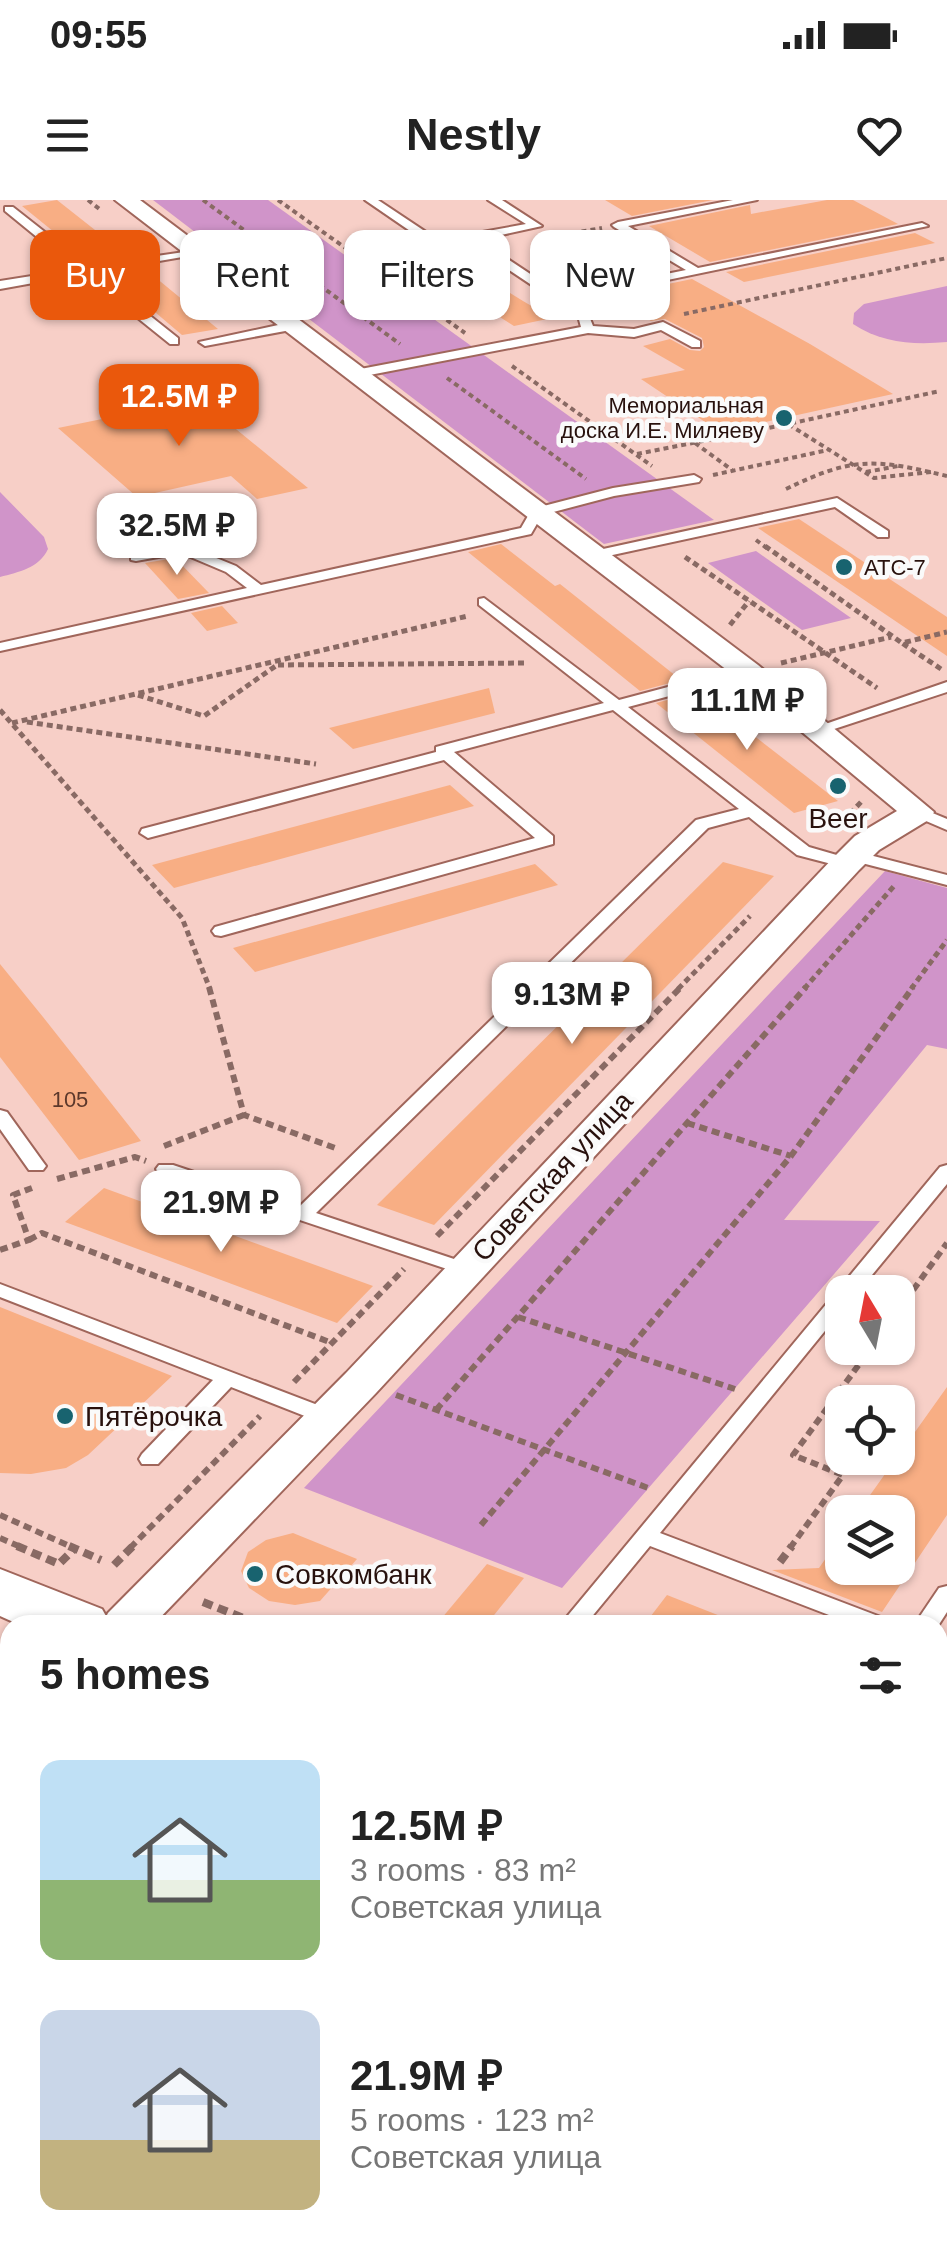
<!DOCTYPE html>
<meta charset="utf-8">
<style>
:root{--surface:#fff;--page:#f2f2f2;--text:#222;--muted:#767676;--accent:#ea580c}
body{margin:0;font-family:Helvetica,sans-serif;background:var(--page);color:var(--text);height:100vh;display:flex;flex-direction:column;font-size:38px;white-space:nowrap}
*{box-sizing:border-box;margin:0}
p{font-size:32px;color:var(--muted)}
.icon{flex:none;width:55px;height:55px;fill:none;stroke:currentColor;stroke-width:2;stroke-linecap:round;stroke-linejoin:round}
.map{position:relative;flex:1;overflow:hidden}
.drawer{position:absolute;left:0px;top:1415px;width:948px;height:642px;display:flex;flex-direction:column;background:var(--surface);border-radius:30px 30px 0 0;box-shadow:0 2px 8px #0004}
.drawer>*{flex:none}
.banner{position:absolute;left:30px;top:30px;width:888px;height:90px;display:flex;gap:20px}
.needle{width:65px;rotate:350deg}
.buttons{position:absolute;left:825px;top:1075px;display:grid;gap:20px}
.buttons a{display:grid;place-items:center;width:90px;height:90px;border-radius:20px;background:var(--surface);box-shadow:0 2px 8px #0004;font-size:50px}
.price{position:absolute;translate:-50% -85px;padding:0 22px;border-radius:20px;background:#fff;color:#222;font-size:32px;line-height:65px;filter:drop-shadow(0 2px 5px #0008)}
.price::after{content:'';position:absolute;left:50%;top:60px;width:30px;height:22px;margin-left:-15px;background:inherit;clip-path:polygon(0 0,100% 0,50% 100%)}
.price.current{background:var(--accent);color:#fff}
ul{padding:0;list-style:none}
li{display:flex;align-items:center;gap:30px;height:250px;padding:0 40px}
li span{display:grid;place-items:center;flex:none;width:280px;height:200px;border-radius:20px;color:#555}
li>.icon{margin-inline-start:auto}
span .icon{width:120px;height:120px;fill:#fffc;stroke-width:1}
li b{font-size:42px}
h2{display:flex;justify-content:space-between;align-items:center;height:120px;padding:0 40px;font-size:42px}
.chip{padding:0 35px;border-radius:20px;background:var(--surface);box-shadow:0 2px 8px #0004;font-size:35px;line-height:90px}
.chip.current{background:var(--accent);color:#fff}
.status{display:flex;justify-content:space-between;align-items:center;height:70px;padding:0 50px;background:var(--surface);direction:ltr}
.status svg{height:28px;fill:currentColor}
header{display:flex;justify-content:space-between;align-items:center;height:130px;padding:0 40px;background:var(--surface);font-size:45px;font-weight:600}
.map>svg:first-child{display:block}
.green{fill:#d094c9}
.building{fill:#f8ae84}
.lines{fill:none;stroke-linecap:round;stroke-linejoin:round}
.service-casing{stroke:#a0665b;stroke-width:4}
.minor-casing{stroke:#a0665b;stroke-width:4}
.primary-casing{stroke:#a0665b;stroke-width:4}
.path-far3{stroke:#896a64;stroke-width:4;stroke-dasharray:5 4;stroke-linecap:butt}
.path-far2{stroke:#896a64;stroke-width:5;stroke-dasharray:6 4;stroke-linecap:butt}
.path-far1{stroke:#896a64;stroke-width:6;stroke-dasharray:8 5;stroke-linecap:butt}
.path{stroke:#896a64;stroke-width:8;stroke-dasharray:10 6;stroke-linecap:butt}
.service{fill:#fff;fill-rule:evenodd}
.minor{fill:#fff;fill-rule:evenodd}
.primary{fill:#fff;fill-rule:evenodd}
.poi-dot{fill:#18636f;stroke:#fafafa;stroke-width:4}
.labels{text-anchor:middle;stroke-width:9;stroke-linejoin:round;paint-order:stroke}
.far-poi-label{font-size:22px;fill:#28110d;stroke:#fafafa;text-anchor:end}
.number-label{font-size:22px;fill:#5c382b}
.poi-label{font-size:28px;fill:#28110d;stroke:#fafafa;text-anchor:start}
.street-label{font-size:28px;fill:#28110d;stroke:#fafafa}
</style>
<div class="status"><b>09:55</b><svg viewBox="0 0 49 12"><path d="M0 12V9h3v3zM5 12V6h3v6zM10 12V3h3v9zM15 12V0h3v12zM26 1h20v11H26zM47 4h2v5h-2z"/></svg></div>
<header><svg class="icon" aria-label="menu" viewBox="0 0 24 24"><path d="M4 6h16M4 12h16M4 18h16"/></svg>Nestly<svg class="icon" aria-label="heart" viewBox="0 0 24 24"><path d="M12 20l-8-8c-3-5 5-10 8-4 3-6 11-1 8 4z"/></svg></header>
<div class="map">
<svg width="947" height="2056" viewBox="0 0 947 2056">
<rect width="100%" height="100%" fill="#f7cfc7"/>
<g class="green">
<polygon points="153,0 268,0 714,320 604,344"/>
<path d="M 947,86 L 947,142 C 913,145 882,143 853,124 L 854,113 L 864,104 Z"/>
<path d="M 0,292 L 44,337 L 48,349 C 39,368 19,372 0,377 Z"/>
<polygon points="756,351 851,418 802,430 708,363"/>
<polygon points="885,671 947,688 947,849 927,845 784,1020 880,1021 562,1388 304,1288"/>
</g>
<g class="building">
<polygon points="57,0 128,56 91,62 22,6"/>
<polygon points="605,0 713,0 632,16"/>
<polygon points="827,0 853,0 898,24 710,62 649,26 750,5 751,14"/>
<polygon points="915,33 935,43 744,82 726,72"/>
<polygon points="450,56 523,101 552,118 514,126 437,77"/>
<polygon points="144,67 161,82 218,129 182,135 109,73"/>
<polygon points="692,79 810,144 893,194 720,232 641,179 685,170 643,146 670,139 690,150 700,151 704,147 702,138 665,119 651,121 610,96"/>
<polygon points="186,188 308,288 257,299 231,276 137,297 58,228 151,209 137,197"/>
<polygon points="799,319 947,417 947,456 758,328"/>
<polygon points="501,344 555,386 560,384 681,480 640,491 468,352"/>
<polygon points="175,358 209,393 178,399 145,363"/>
<polygon points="222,406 238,423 207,431 191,413"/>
<polygon points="489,488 495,513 353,549 329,528"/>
<polygon points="697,492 703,496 838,601 794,613 656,503"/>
<polygon points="450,585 474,606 174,688 152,665"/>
<polygon points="723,662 774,676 434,1025 377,1005"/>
<polygon points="535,664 558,685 255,772 233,748"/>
<polygon points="0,764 43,817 141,941 79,960 0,857"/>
<polygon points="104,988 373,1086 337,1123 65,1022"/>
<polygon points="0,1107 172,1176 88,1255 66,1268 31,1274 0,1273"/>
<polygon points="947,1187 947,1315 882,1412 772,1370 819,1368 842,1335 842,1368 898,1368 898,1312 858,1312"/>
<polygon points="293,1333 357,1359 320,1401 295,1405 269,1401 249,1388 241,1371 248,1352 266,1340"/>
<polygon points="487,1364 524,1378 486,1425 436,1425"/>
<polygon points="667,1395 738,1423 738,1425 644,1425"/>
</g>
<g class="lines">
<defs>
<g id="service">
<polygon points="365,0 378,0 438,40 526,24 488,0 502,0 542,26 479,40 562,95 686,70 614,27 612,25 618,22 733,0 757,0 628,26 698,68 922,23 928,26 571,100 587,111 593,126 634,129 663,122 700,141 700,147 692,147 661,130 634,137 588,133 354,178 348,174 350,171 581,127 578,116 467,42 432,46"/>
<polygon points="5,7 13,7 88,66 198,50 200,52 194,55 95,72 178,138 178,144 170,144 83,74 0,89 0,81 76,69 5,11"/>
<polygon points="292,122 298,126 296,129 205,146 199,142"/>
<polygon points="694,275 701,279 699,282 614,296 542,315 531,334 0,451 0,443 247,388 226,372 181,353 136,361 131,360 131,354 182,344 236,366 261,385 521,328 532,309 613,288"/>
<polygon points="837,298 888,331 888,337 878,337 835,307 594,359 587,355 594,351"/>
<polygon points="484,398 619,500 747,466 752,468 752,474 628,507 809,647 847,658 848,652 854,651 947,675 947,685 854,661 853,667 847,668 797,655 749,617 708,628 316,1013 472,1065 475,1069 472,1073 465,1075 159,973 156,969 159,965 173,965 299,1007 696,620 739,609 613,510 454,552 553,636 553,644 221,736 215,735 212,731 215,727 535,638 444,560 148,638 140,633 142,629 436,552 436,547 604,503 479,405 479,399"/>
<polygon points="947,482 947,492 825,532 819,534 811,529"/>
<polygon points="918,607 947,619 947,630 912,615 912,609"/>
<polygon points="0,910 7,912 43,962 46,966 43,970 29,970 0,929"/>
<polygon points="947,965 947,984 858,1092 842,1092 842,1110 660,1333 886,1419 890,1425 855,1425 650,1346 585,1425 560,1425 940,967"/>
<polygon points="0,1084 336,1212 339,1217 328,1224 320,1222 231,1187 158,1264 142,1264 139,1259 142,1254 213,1180 0,1097"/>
<polygon points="947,1386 947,1412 938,1426 914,1425 939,1388"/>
<polygon points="938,1440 947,1442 947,1460 938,1457"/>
</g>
<polygon id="minor" points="115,0 140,0 758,465 934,612 930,619 879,650 859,670 376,1193 153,1425 102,1425 108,1413 346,1173 835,656 855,636 897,611 736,477"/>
<g id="primary">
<polygon points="0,1369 102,1409 111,1425 20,1425 0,1416"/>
<polygon points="0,1522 10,1525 10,1577 0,1574"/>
<polygon points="938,1792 947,1795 947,1925 938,1928"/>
<polygon points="938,1944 947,1947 947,2013 938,2010"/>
</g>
</defs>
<use href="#service" class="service-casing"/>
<use href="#minor" class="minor-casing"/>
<use href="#primary" class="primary-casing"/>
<g class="path-far3">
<polyline points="88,0 102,11"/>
<polyline points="203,0 400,144"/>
<polyline points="278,0 465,133"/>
<polyline points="555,36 602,28"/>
<polyline points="684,114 947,58"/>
<polyline points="512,166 652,266"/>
<polyline points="447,178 586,279"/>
<polyline points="695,243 732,270"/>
<polyline points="637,254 788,224"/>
<polyline points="866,272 898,266"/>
<polyline points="931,272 874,278 788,224 940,191"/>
<polyline points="713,275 828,250"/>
<path d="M 786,289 C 854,256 875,259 947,276"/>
<polyline points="756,340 768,349"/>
</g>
<g class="path-far2">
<polyline points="765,346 902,443"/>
<polyline points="685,357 877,488"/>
<polyline points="730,425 749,401"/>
<polyline points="781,463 891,437"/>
<polyline points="278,465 525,463"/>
<polyline points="941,469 902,443 947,432"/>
<polyline points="138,495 204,516 280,463"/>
<polyline points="0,510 182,718 210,789"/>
<polyline points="27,522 316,564"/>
<polyline points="12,523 468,416"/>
<polyline points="843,621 862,601"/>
<polyline points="678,789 750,716"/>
<polyline points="804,789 894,686"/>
<polyline points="911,789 947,740"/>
</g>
<g class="path-far1">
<polyline points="209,787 244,915 338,949"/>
<polyline points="687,923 791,956"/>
<polyline points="164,946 244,915"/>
<polyline points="57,979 135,957 146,961"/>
<polyline points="437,1036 681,787"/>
<polyline points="29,1040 42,1033 332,1143"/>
<polyline points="0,1050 29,1040 13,995 32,988"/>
<polyline points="898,1111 947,1043"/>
<polyline points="518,1117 735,1189"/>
<polyline points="294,1182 404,1069"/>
<polyline points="396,1195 651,1289"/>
<polyline points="436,1210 806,787"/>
<polyline points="0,1315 74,1348"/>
<polyline points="481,1325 791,956 913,787"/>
<polyline points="0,1338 23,1348"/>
<polyline points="130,1348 260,1216"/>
<polyline points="790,1348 843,1275 793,1255 871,1148"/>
</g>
<g class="path">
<polyline points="17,1346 59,1364 75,1348"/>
<polyline points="69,1346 101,1360"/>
<polyline points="780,1362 792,1346"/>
<polyline points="114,1365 133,1346"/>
<polyline points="203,1402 261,1425"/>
<polyline points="0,1684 10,1689"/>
<polyline points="938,1701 947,1705"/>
<polyline points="798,2048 815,2056"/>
</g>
<use href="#service" class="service"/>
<use href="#minor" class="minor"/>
<use href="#primary" class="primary"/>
</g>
<g class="poi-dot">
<circle cx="784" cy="218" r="10"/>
<circle cx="844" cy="367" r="10"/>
<circle cx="838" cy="586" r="10"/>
<circle cx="65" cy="1216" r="10"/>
<circle cx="255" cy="1374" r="10"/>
</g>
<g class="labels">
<g class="far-poi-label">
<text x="764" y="213">Мемориальная<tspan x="764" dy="25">доска И.Е. Миляеву</tspan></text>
<text x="864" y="375" text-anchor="start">АТС-7</text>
</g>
<g class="number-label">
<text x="70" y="907">105</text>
</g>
<g class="poi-label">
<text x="838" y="628" text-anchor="middle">Beer</text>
<text x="85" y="1226">Пятёрочка</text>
<text x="275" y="1384">Совкомбанк</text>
</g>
<g class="street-label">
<text transform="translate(552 976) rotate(-47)" y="10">Советская улица</text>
</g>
</g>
</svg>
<div class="buttons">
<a><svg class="needle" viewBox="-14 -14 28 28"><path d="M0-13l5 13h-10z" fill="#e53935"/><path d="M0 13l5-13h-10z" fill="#767676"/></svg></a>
<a><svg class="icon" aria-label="locate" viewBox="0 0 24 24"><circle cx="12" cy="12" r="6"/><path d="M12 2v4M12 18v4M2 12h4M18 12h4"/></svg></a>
<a><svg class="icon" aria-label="layers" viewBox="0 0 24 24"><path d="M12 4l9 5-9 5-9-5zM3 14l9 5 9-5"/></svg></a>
</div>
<b class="price current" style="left:179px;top:249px">12.5M ₽</b>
<b class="price" style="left:177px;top:378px">32.5M ₽</b>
<b class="price" style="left:747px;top:553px">11.1M ₽</b>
<b class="price" style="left:572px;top:847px">9.13M ₽</b>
<b class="price" style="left:221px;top:1055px">21.9M ₽</b>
<div class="banner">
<a class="chip current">Buy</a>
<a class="chip">Rent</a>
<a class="chip">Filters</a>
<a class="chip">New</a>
</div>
<section class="drawer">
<h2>5 homes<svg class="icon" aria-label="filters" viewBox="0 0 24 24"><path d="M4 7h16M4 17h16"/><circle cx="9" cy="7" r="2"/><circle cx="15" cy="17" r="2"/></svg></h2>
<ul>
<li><span style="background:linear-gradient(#bfe0f5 60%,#8fb573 0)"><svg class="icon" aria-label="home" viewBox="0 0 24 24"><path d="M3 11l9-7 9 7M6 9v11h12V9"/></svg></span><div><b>12.5M ₽</b><p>3 rooms · 83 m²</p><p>Советская улица</p></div></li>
<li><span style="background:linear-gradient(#c9d6e8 65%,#c2b280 0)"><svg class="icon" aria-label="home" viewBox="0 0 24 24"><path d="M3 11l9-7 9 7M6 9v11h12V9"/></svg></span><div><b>21.9M ₽</b><p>5 rooms · 123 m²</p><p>Советская улица</p></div></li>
</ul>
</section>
</div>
